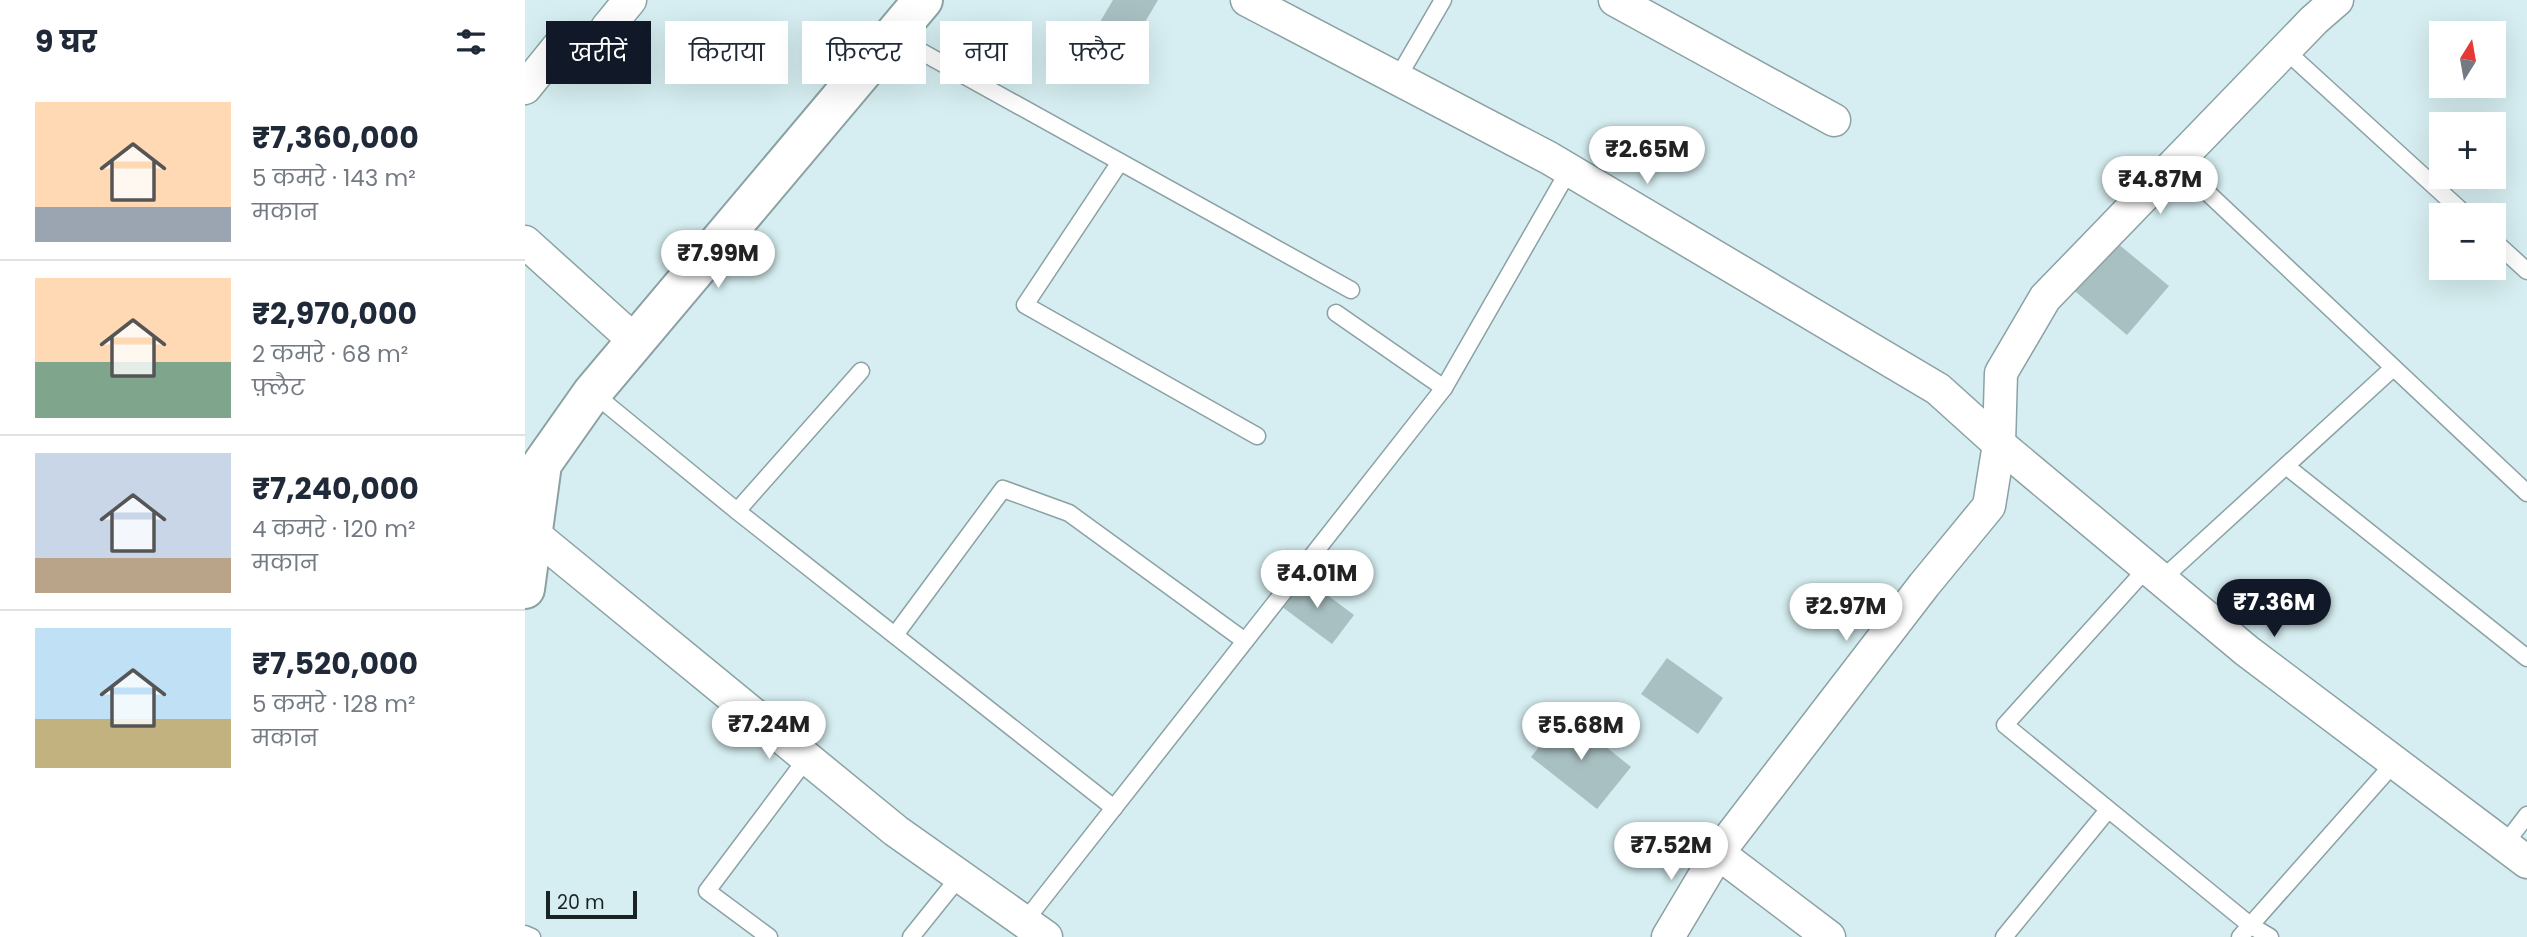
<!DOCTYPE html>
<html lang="hi">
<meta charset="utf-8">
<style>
:root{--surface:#fff;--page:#f6f6f7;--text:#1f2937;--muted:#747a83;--line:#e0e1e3;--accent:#111827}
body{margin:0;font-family:Poppins,"Noto Sans Devanagari",sans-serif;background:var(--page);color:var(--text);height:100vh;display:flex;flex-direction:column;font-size:26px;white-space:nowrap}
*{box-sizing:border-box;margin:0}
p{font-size:23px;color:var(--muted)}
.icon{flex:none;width:38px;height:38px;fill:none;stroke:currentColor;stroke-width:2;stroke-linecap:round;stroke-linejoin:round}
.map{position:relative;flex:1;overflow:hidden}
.drawer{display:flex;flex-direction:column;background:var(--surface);width:525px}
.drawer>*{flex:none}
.top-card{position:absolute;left:21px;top:21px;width:665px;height:63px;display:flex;gap:14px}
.needle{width:46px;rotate:11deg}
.tools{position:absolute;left:1904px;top:21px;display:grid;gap:14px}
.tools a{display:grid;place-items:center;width:77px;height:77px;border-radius:0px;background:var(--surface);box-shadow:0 7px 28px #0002;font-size:35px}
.scale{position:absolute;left:21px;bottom:18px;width:91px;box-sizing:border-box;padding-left:7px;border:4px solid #1a2324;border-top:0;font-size:19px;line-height:24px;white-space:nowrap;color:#1a2324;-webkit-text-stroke:5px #d6eef1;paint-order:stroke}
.price{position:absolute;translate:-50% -60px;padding:0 16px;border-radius:24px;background:#fff;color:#222;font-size:23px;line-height:46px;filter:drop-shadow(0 2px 4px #0008)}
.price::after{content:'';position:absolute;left:50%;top:42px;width:21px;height:16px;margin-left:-10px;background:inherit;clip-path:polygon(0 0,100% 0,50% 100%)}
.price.selected{background:var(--accent);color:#fff}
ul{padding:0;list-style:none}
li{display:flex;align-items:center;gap:21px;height:175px;padding:0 35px}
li+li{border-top:2px solid var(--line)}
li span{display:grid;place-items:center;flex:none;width:196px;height:140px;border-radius:0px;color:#555}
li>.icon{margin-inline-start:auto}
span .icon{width:84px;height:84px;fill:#fffc;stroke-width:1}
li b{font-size:30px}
h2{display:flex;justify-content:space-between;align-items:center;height:84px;padding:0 35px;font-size:30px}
.pill{padding:0 24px;border-radius:0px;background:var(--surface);box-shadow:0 7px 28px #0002;font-size:24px;line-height:63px}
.pill.selected{background:var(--accent);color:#fff}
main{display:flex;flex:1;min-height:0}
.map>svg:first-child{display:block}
.building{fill:#a9c0c2}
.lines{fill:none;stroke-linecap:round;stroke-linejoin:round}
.service-casing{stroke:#8ba1a4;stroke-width:19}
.minor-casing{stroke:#8ba1a4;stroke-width:35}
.tertiary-casing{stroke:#8ba1a4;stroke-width:42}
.service{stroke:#fff;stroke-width:16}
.minor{stroke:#fff;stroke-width:32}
.tertiary{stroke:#fff;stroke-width:38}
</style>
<main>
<section class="drawer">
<h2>9 घर<svg class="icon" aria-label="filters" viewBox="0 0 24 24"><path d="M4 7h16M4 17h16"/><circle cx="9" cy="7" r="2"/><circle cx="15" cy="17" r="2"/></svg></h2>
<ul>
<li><span style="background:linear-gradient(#ffd9b3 75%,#9aa5b1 0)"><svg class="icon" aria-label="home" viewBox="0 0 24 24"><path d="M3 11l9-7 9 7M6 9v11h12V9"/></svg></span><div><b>₹7,360,000</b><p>5 कमरे · 143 m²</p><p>मकान</p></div></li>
<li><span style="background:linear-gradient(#ffd9b3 60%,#7fa58c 0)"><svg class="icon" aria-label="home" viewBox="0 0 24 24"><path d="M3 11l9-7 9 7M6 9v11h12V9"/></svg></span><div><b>₹2,970,000</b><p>2 कमरे · 68 m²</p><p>फ़्लैट</p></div></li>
<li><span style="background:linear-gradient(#c9d6e8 75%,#b9a48a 0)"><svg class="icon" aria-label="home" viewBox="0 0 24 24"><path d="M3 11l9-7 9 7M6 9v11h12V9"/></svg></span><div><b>₹7,240,000</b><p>4 कमरे · 120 m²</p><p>मकान</p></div></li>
<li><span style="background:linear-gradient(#bfe0f5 65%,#c2b280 0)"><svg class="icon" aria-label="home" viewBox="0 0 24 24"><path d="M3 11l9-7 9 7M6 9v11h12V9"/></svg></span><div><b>₹7,520,000</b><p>5 कमरे · 128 m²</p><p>मकान</p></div></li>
</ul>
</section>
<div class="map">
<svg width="2002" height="937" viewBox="0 0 2002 937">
<rect width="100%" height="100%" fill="#d6eef1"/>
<g class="building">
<polygon points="588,0 633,0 597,61 563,42"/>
<polygon points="1586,238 1644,286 1602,335 1545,287"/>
<polygon points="778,577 829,615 807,644 756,606"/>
<polygon points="1142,658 1198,698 1173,734 1116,694"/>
<polygon points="1040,714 1106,767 1072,809 1006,757"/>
</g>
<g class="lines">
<defs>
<g id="service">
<polyline points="368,36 826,290"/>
<polyline points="1760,50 1941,215"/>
<polyline points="872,79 918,0"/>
<polyline points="595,162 500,305 732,436"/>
<polyline points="1651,163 2002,493"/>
<polyline points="1969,241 2002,271"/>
<polyline points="811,313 919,388"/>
<polyline points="68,393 212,511 589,808"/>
<polyline points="1761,466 2002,658"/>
<polyline points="212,511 336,371"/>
<polyline points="1622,568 1480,725 1725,925 1745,937"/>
<polyline points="1636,580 1868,368"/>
<polyline points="370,635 478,489 544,513 720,641"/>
<polyline points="1979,845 2002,815"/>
<polyline points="500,921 919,388 1044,170"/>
<polyline points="0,934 7,937"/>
<polyline points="244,937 182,891 282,758"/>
<polyline points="386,937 435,876"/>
<polyline points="1479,937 1583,810"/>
<polyline points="1715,937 1870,762"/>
</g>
<g id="minor">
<polyline points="722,0 1024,158 1413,389 1474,444 1722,651 2002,862"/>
<polyline points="1090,0 1309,120"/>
<polyline points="82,28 105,0"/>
<polyline points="0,88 38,41"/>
<polyline points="0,242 111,342"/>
<polyline points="0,527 371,831 521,937"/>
<polyline points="1193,853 1304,937"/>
<polyline points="1143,937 1193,853 1399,585 1464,506 1474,444 1476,373 1520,298 1789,20 1812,0"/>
</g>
<polyline id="tertiary" points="0,589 17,464 67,393 398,0"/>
</defs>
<use href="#service" class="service-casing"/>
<use href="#minor" class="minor-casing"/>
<use href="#tertiary" class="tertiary-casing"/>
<use href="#service" class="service"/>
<use href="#minor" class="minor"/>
<use href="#tertiary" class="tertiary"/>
</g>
</svg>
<div class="tools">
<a><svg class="needle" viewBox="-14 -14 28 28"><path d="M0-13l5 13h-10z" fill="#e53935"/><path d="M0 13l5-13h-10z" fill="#747a83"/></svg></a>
<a>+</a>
<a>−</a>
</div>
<div class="scale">20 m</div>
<b class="price" style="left:1122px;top:186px">₹2.65M</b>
<b class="price" style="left:1635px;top:216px">₹4.87M</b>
<b class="price" style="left:193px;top:290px">₹7.99M</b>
<b class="price" style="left:792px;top:610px">₹4.01M</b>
<b class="price selected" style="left:1749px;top:639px">₹7.36M</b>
<b class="price" style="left:1321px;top:643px">₹2.97M</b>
<b class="price" style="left:244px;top:761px">₹7.24M</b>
<b class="price" style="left:1056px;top:762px">₹5.68M</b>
<b class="price" style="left:1146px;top:882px">₹7.52M</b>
<div class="top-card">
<a class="pill selected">खरीदें</a>
<a class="pill">किराया</a>
<a class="pill">फ़िल्टर</a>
<a class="pill">नया</a>
<a class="pill">फ़्लैट</a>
</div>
</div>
</main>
